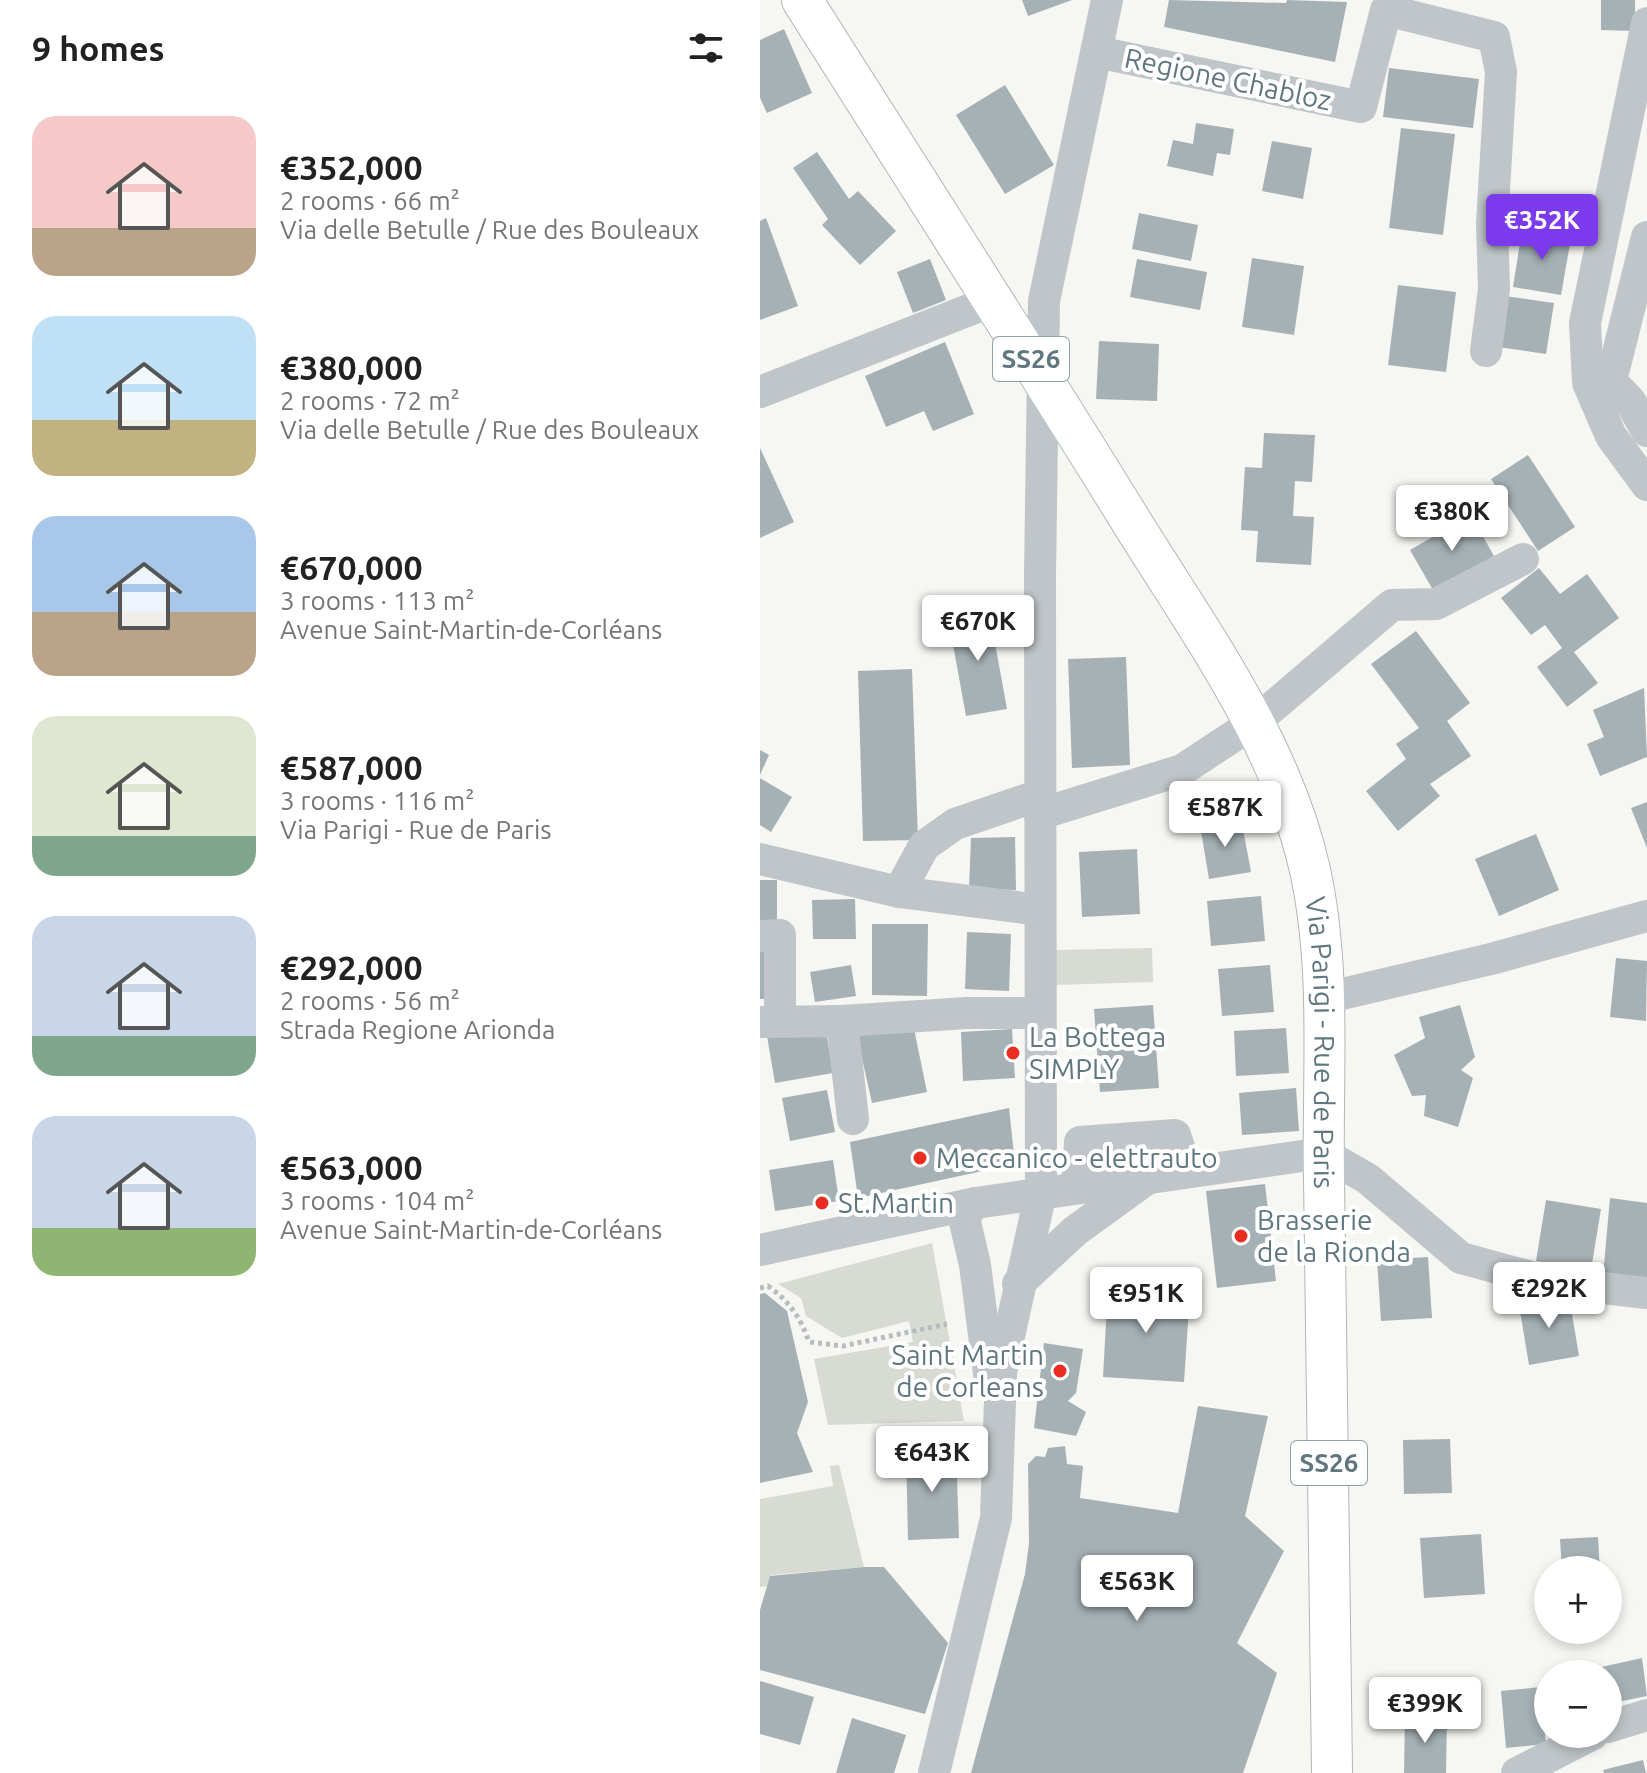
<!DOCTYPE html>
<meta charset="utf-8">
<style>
:root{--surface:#fff;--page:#f2f2f2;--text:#222;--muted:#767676;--accent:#7c3aed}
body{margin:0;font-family:Ubuntu,sans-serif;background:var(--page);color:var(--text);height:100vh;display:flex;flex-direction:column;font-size:30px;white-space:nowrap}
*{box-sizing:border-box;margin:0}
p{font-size:26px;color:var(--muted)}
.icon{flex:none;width:44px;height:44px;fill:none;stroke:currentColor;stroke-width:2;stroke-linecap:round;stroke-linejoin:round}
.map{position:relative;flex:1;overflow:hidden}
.panel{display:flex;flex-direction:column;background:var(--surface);width:760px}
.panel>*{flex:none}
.fabs{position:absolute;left:774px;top:1556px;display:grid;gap:16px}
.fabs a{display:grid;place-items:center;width:88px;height:88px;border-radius:50%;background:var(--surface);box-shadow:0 4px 12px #0003;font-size:40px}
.price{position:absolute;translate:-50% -68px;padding:0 18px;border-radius:8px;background:#fff;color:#222;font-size:26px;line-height:52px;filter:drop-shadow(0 2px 4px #0008)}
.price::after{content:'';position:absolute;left:50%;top:48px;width:24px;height:18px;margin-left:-12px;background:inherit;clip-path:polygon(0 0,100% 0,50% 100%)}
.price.current{background:var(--accent);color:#fff}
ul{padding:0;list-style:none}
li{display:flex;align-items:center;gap:24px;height:200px;padding:0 32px}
li span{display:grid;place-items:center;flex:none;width:224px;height:160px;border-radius:24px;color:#555}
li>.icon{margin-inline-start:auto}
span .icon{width:96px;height:96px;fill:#fffc;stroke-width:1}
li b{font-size:34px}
h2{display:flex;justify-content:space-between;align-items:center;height:96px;padding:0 32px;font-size:34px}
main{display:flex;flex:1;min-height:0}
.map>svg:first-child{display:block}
.green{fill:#d7dbd2}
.building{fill:#a6b1b5}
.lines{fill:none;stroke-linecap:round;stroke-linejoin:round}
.major-casing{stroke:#aeb6b9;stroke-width:42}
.path{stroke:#b7bcbe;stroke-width:5;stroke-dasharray:4 4;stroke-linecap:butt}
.minor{stroke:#bfc5c8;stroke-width:32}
.major{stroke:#fff;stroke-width:40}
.poi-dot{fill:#e92d21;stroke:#fff;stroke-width:3}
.labels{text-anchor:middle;stroke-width:8;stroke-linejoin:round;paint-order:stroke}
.shield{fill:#fff;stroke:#90a0a5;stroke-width:2}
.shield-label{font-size:26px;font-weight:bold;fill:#60777f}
.street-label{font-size:28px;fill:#60777f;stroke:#fff}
.poi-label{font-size:28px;fill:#60777f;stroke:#fff;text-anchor:start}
</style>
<main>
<section class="panel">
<h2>9 homes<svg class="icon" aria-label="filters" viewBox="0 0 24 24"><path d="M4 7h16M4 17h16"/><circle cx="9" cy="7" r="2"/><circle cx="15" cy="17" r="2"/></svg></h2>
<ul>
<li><span style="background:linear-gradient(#f6c9c9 70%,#b9a48a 0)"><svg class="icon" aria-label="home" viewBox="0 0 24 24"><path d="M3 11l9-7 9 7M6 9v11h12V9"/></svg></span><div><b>€352,000</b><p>2 rooms · 66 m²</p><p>Via delle Betulle / Rue des Bouleaux</p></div></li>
<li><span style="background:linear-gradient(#bfe0f5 65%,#c2b280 0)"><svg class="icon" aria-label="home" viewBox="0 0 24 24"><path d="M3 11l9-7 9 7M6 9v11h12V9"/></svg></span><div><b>€380,000</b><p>2 rooms · 72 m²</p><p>Via delle Betulle / Rue des Bouleaux</p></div></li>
<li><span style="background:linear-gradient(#a9c7e8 60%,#b9a48a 0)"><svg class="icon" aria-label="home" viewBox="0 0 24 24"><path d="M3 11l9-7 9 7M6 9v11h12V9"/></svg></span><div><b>€670,000</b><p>3 rooms · 113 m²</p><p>Avenue Saint-Martin-de-Corléans</p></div></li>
<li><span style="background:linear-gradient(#dfe7d0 75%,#7fa58c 0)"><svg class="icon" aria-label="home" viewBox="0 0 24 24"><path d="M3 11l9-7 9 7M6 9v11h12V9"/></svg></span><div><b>€587,000</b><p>3 rooms · 116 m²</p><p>Via Parigi - Rue de Paris</p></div></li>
<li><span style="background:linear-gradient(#c9d6e8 75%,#7fa58c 0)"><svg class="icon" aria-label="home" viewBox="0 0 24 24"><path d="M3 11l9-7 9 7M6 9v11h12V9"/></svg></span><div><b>€292,000</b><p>2 rooms · 56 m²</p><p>Strada Regione Arionda</p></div></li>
<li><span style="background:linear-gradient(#c9d6e8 70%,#8fb573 0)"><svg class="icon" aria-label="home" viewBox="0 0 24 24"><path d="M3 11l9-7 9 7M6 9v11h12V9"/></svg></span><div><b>€563,000</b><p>3 rooms · 104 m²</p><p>Avenue Saint-Martin-de-Corléans</p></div></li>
</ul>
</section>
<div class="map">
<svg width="887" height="1773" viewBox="0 0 887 1773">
<rect width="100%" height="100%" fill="#f6f6f3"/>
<g class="green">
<polygon points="392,948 393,982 294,985 295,950"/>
<polygon points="172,1243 204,1421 68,1425 54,1359 153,1342 149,1321 82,1338 46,1316 41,1298 18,1284"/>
<polygon points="79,1465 104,1567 11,1575 7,1586 0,1587 0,1499 73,1486 70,1466"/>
</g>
<g class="building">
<polygon points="262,0 312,0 268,16"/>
<polygon points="409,0 526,3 527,0 587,2 575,62 404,27"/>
<polygon points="841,0 875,0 875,31 841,30"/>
<polygon points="24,29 52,93 7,113 0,98 0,40"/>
<polygon points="629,68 719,79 713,128 623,117"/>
<polygon points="245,85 294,165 245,194 196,115"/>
<polygon points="436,123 474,129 470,155 457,153 453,176 407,166 413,140 433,144"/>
<polygon points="641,128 695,134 683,235 629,228"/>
<polygon points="512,141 552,148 543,199 502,191"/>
<polygon points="57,152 89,199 98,191 136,231 100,265 62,225 68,219 33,168"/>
<polygon points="379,213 438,225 431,261 372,249"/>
<polygon points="6,218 38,306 0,320 0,221"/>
<polygon points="762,230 811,238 801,295 753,287"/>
<polygon points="492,258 544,266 534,335 482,327"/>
<polygon points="170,259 186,300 153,313 137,272"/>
<polygon points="377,259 447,272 440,310 370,297"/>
<polygon points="638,285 696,292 686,372 628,365"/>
<polygon points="745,296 794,303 786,354 738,347"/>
<polygon points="339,341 399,344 397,401 336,399"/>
<polygon points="185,342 214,414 173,431 164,411 126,427 105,376"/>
<polygon points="504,433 555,435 552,482 535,481 533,516 554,517 551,565 496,562 498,531 481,530 485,467 502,468"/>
<polygon points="0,448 34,522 0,538"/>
<polygon points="768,455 815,527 778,551 731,479"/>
<polygon points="711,515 734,556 673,590 650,550"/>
<polygon points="779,568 800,594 827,574 859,618 814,652 838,683 807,707 777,667 802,648 785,625 771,635 741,598"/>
<polygon points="229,610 247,709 206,716 188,617"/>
<polygon points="656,631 710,703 687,721 711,756 670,784 680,796 638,831 606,791 646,759 636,744 659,728 611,664"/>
<polygon points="366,657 370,765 312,768 308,659"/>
<polygon points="152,669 158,840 103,841 98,671"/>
<polygon points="884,688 887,757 840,776 827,744 844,737 833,710"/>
<polygon points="0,750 9,755 0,775"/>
<polygon points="0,778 32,797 11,832 0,825"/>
<polygon points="887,802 887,848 871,808"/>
<polygon points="481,818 491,872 449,879 440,825"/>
<polygon points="776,834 799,890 739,916 715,859"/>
<polygon points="255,837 256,890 209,889 211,838"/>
<polygon points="377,849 380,914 322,917 319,852"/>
<rect x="0" y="880" width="17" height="46"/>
<polygon points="501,896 505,941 451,946 447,901"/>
<polygon points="95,899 96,939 53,939 52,900"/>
<polygon points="112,924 168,924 167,996 112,995"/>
<polygon points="207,932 251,934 249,991 205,989"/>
<polygon points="0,945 7,945 9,999 0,999"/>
<polygon points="856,958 887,961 886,1021 850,1017"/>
<polygon points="91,965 96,996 55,1002 50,972"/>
<polygon points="510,965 514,1012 462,1016 458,969"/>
<polygon points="393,1005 399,1088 340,1092 334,1009"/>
<polygon points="700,1005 715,1057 701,1070 713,1078 698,1127 664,1116 666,1095 652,1096 634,1055 665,1038 659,1017"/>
<polygon points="153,1024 167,1092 112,1103 97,1036"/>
<polygon points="65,1025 73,1073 15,1083 7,1036"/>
<polygon points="526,1028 529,1073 476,1076 474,1031"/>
<polygon points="252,1029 255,1078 203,1081 201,1032"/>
<polygon points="536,1088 539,1131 482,1135 479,1093"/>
<polygon points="67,1090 75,1132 30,1141 22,1098"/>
<polygon points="249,1108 255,1164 98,1198 90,1142"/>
<polygon points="73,1160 79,1201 15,1211 9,1170"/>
<polygon points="505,1184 516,1281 457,1288 446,1191"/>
<polygon points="850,1198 887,1203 887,1278 843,1276"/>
<polygon points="786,1200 841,1209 831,1270 776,1261"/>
<polygon points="668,1257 672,1318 621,1321 617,1260"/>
<polygon points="348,1287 430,1293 424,1382 343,1377"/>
<polygon points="5,1293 27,1311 48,1402 37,1433 53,1472 0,1483 0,1294"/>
<polygon points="809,1296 819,1356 769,1365 759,1305"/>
<polygon points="284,1343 323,1349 316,1393 308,1401 326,1412 316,1436 274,1428"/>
<polygon points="438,1406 508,1416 485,1516 524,1551 477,1643 517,1673 483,1773 211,1773 265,1574 269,1543 268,1464 276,1456 285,1457 288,1448 305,1446 307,1464 323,1466 320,1498 418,1513"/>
<polygon points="690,1439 692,1493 644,1494 643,1440"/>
<polygon points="196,1448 199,1538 148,1540 146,1450"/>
<polygon points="721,1534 725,1594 664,1598 660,1538"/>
<polygon points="838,1537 840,1570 802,1570 800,1539"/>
<polygon points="104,1567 124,1567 188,1643 165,1714 0,1670 0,1610 10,1576"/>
<polygon points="882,1658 887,1696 848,1704 848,1674 828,1674 828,1670"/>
<polygon points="0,1681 54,1697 40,1745 0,1734"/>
<polygon points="780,1687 786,1744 746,1748 741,1691"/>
<polygon points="645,1717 687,1718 686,1773 644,1773"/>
<polygon points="92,1718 146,1735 134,1773 76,1773"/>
<polygon points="883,1760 886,1773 844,1773 843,1770"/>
</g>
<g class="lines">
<defs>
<g id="major">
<path id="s1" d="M 42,0 C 152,174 263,346 371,521 C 439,631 521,741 550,870 C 572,971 562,1074 564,1177 C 567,1375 570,1574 572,1773"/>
</g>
</defs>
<use href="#major" class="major-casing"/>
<path class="path" d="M 0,1288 L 8,1286 C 30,1302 40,1317 49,1342 L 83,1346 L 187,1324"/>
<g class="minor">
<polyline points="887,23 825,323 828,383 851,436 887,485"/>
<polyline points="337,52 601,107 626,10 734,37 741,72 732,224 734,289 726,351"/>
<polyline points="848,378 870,401 887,431"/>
<polyline points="0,392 232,301"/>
<polyline points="835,398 854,369 887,237"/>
<polyline points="280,795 195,824 164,846 139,892 280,910"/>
<polyline points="280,814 422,770 495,722 632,605 676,604 763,559"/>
<polyline points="0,859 139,892"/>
<polyline points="0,936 20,935 20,1020"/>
<polyline points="565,998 731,959 887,916"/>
<polyline points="0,1022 82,1021"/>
<polyline points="93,1119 82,1021 207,1013 280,1013"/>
<polyline points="317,1187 320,1142 415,1135 427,1171"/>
<polyline points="216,1203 207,1212 205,1222 215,1265 230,1381"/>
<polyline points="0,1250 216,1203 563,1153 608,1179 701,1258 789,1282 887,1293"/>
<polyline points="258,1284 315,1231 388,1178"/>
<polyline points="848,1727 887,1715"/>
<polyline points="174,1773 236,1518 241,1372 281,1192 280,575 284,301 347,0"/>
<polyline points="757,1773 833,1734"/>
</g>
<use href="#major" class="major"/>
</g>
<g class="poi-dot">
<circle cx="253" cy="1053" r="8"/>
<circle cx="160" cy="1158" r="8"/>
<circle cx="62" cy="1203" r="8"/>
<circle cx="481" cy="1236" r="8"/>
<circle cx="300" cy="1371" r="8"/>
</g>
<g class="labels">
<g class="shield">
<rect x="233" y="337" width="76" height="44" rx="6"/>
<rect x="531" y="1441" width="76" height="44" rx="6"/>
</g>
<g class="shield-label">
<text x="271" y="368">SS26</text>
<text x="569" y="1472">SS26</text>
</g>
<g class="street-label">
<text transform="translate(468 79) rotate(12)" y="10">Regione Chabloz</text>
<text dy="10" stroke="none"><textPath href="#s1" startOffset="1184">Via Parigi - Rue de Paris</textPath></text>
</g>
<g class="poi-label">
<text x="269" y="1047">La Bottega<tspan x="269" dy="32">SIMPLY</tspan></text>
<text x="176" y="1168">Meccanico - elettrauto</text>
<text x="78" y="1213">St.Martin</text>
<text x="497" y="1230">Brasserie<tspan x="497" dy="32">de la Rionda</tspan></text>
<text x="284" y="1365" text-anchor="end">Saint Martin<tspan x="284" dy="32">de Corleans</tspan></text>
</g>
</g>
</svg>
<div class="fabs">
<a>+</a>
<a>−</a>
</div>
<b class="price current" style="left:782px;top:262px">€352K</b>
<b class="price" style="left:692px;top:553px">€380K</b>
<b class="price" style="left:218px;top:663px">€670K</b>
<b class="price" style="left:465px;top:849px">€587K</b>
<b class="price" style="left:789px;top:1330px">€292K</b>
<b class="price" style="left:386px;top:1335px">€951K</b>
<b class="price" style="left:172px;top:1494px">€643K</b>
<b class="price" style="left:377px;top:1623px">€563K</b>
<b class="price" style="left:665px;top:1745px">€399K</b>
</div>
</main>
